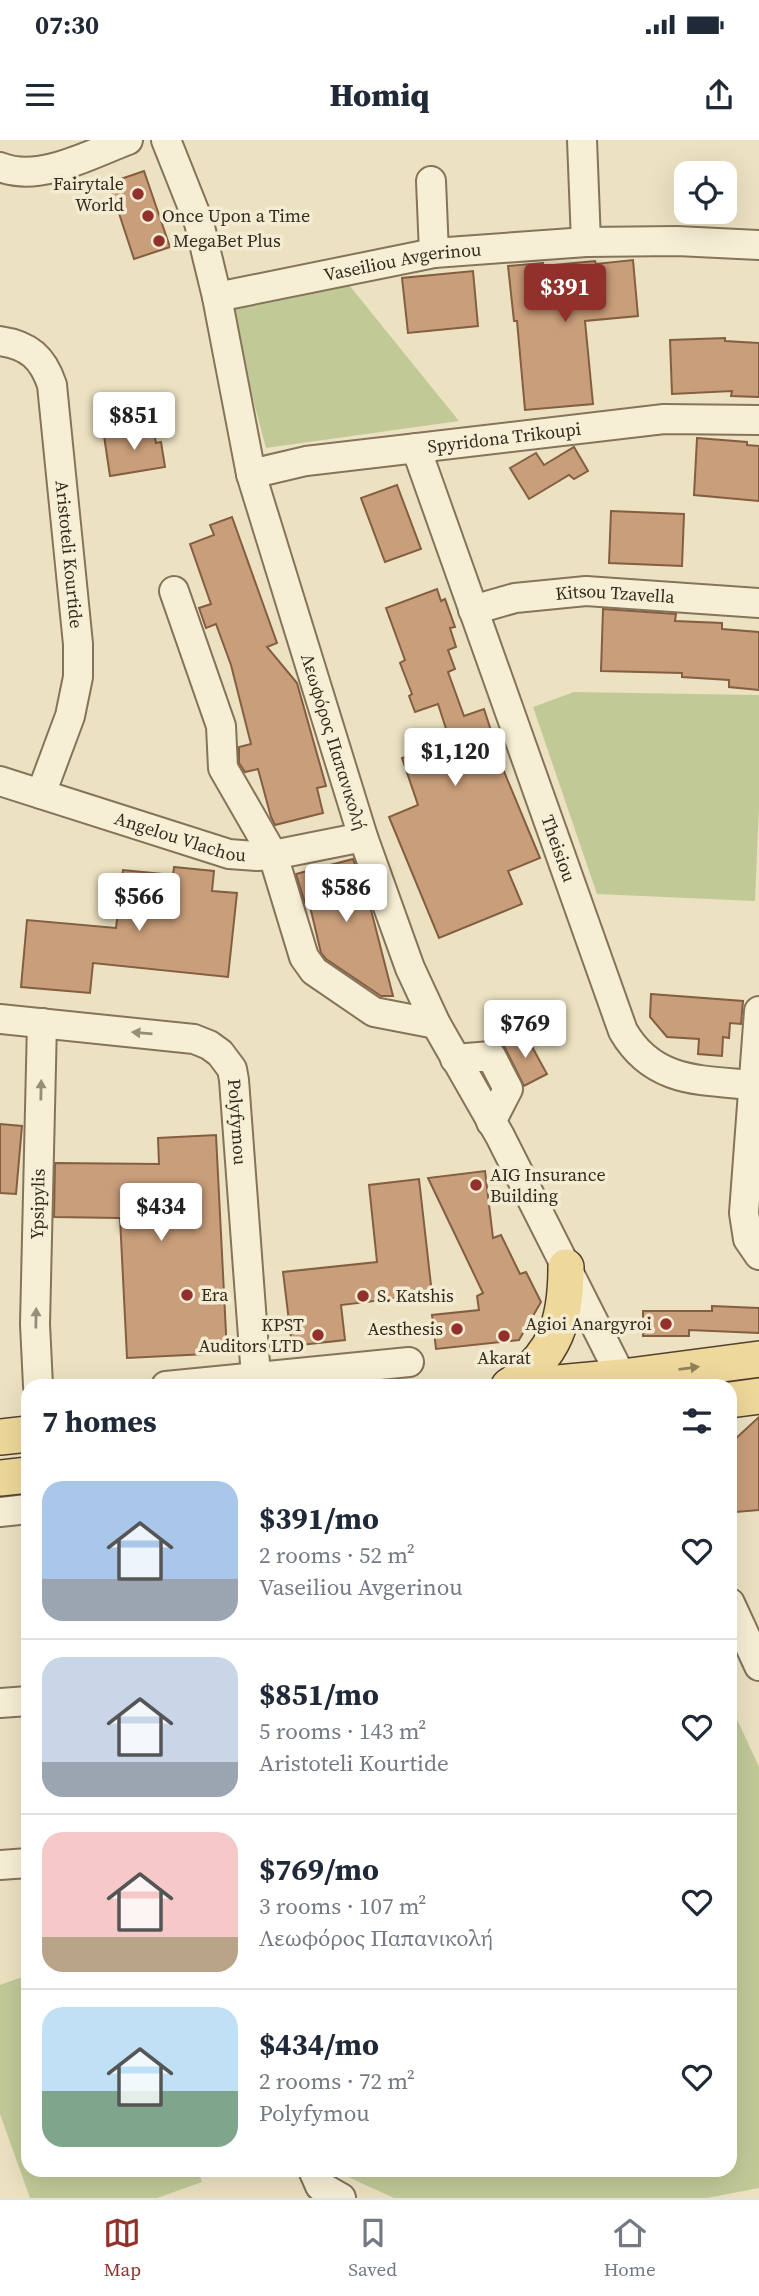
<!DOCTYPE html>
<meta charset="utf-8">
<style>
:root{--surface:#fff;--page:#f6f6f7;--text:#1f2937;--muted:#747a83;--line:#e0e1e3;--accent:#92302c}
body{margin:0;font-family:"Source Serif 4",serif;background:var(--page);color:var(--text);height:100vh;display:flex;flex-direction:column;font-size:26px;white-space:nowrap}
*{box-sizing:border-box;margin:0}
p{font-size:23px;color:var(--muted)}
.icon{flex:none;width:38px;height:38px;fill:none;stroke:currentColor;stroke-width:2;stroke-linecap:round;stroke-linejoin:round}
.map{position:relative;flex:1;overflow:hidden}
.side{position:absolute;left:21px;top:1239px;width:716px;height:798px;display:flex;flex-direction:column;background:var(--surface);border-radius:21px;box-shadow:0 7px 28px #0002}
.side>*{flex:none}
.tools{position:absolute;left:674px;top:21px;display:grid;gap:14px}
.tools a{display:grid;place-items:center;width:63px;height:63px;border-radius:14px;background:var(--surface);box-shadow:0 7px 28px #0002;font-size:35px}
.price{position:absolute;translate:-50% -60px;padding:0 16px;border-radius:7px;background:#fff;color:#222;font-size:23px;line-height:46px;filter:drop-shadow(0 2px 4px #0008)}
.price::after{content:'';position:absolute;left:50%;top:42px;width:21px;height:16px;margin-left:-10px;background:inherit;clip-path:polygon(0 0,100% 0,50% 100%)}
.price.selected{background:var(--accent);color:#fff}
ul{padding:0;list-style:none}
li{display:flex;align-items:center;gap:21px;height:175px;padding:0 21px}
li+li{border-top:2px solid var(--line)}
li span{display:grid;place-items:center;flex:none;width:196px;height:140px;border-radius:21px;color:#555}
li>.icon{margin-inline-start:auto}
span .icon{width:84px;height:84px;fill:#fffc;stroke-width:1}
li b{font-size:30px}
h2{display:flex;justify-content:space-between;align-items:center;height:84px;padding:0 21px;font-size:30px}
.status{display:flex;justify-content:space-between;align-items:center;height:49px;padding:0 35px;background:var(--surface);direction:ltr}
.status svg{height:19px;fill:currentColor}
header{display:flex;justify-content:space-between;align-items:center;height:91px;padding:0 21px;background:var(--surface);font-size:32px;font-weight:800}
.tab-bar{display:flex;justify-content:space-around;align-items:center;height:98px;border-top:2px solid var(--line);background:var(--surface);font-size:19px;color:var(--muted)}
.tab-bar a{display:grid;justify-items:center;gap:4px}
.tab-bar .selected{color:var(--accent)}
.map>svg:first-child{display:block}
.green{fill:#c1ca97}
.building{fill:#c99e7a;stroke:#845e41;stroke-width:2}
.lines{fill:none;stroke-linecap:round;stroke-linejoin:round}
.minor-casing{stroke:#85735a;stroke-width:32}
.major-casing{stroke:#53412e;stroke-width:38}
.minor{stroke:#f7efd5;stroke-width:28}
.major{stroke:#eed89b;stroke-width:35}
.oneway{fill:#968d7a}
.oneway2{fill:#92825c}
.poi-dot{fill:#92302c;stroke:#f4ecd2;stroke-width:2.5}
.labels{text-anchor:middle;stroke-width:7;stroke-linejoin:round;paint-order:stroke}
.poi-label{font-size:18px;fill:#362b1e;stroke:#f4ecd2;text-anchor:start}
.street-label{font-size:18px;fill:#362b1e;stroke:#f4ecd2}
</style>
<div class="status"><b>07:30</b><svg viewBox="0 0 49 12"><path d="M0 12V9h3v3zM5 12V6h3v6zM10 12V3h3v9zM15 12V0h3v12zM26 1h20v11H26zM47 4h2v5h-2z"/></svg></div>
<header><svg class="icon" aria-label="menu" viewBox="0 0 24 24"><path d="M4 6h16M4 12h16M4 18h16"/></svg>Homiq<svg class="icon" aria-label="share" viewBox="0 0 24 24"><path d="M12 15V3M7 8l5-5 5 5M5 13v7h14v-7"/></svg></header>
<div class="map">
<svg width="759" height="2058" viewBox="0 0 759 2058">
<rect width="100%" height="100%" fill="#ece2c2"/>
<g class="green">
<polygon points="349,145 459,281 266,308 228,166"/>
<polygon points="574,552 759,555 759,666 755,761 597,754 533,567"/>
<polygon points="730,1564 759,1627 759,2048 707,2058 394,2058 348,2037 345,2030 730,2030"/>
<polygon points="28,1835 28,2030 198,2030 202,2042 157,2058 30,2058 0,1974 0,1845"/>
</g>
<g class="building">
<polygon points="144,31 170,107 134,119 109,43"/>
<polygon points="633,120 638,176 585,181 593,264 525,270 517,181 514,181 508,126 543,123 543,126 595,121 596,124"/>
<polygon points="473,131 478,186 408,193 402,138"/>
<polygon points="725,198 725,201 759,203 759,257 731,256 732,251 672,254 670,200"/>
<polygon points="153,288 156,303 161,302 165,327 110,336 104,296"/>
<polygon points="697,298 747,302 747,305 759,306 759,361 694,355"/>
<polygon points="574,307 588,331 574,339 569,335 529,359 510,328 536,313 544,325"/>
<polygon points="397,345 421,409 385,422 361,358"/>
<polygon points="611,371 684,374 682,426 609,423"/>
<polygon points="232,377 277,503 267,507 297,543 326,646 317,648 323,673 275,685 271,677 258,629 245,632 239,623 239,607 251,604 231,525 216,484 206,488 199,468 211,464 190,404 214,395 210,385"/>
<polygon points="437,449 441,461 445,459 455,487 450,488 456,507 448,510 455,529 448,532 464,576 484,569 505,634 540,718 508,731 522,764 439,798 389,677 418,665 402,618 450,601 438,564 415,572 409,556 412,554 400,523 405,520 386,468"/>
<polygon points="603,469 676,474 675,481 722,483 722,489 759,492 759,550 729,547 729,540 682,537 682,533 601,531"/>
<polygon points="353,719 370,766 393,856 381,856 326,819 321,813 309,762 305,763 296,734"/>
<polygon points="174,727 214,731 212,751 237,753 228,837 93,823 90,853 21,847 27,780 116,788 123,730 173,735"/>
<polygon points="651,854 743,861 741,884 730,883 729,898 723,897 722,916 698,914 699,899 667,897 650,877"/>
<polygon points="525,894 547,934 524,946 504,906"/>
<polygon points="0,984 22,986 16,1054 0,1053"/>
<polygon points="216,995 227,1213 127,1218 120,1078 54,1077 55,1023 159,1024 158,998"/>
<polygon points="485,1031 493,1098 501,1095 520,1134 526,1132 541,1162 519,1200 436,1209 432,1175 479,1170 477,1156 483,1153 428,1038"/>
<polygon points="419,1039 432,1154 341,1165 345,1200 292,1206 283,1132 377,1122 369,1045"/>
<polygon points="712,1166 759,1168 759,1193 689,1190 689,1196 643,1196 643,1171 712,1171"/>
<polygon points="759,1277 759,1370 736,1372 732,1302"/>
</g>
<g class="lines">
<defs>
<g id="minor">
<path id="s1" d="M 166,0 L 199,83 L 217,157 L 251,334 L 363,697 L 410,828 L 436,884 L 500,996 L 626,1246"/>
<polyline points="582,0 586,102"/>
<path d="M 0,27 C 40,43 90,14 128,0"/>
<polyline points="431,41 434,113"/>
<path id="s2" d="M 217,157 L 434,113 L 586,102 L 677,101 L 759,105"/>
<path id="s3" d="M 0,201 C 29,205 43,218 52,245 L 78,504 L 78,537 L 70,576 L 41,654"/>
<path id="s4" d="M 416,308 L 623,891 C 653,943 700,940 753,945"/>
<path id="s5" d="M 251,334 L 306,321 L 664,279 L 759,280"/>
<polyline points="174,451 221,586 223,628 273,715 304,817 314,831 374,872 436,884"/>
<path id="s6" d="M 473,470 L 515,458 L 586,451 L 759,463"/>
<path id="s7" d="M 0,641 L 229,714 L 257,716 L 273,715 L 363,697"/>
<polyline points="759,871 744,1073 748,1099 759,1115"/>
<path id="s8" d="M 0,879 L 194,899 L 209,905 L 220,913 L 232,929 L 234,940 L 256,1237"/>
<polyline points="455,919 491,916 508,949 491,982"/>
<path id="s9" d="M 38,1246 L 35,1184 L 42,883"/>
<polyline points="166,1246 409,1222"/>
<polyline points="0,1372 28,1369"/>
<polyline points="730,1463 759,1526"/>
<polyline points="0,1563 28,1561"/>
<polyline points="0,1725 28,1723"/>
<polyline points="313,2030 320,2046 341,2058"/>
</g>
<g id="major">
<path d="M 509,1246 C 556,1216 566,1180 566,1127"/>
<polyline points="526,1246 622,1237 759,1219"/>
<polyline points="730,1260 759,1256"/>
<polyline points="0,1297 28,1294"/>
<polyline points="0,1338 28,1335"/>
</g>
</defs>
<use href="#minor" class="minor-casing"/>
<use href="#major" class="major-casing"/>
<use href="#minor" class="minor"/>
<use href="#major" class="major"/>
</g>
<defs><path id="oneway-solid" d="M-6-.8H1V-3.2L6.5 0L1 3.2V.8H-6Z" transform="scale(1.75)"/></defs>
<g class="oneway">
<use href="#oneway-solid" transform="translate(142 893) rotate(-175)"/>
<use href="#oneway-solid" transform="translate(41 950) rotate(-89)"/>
<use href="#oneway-solid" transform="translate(36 1178) rotate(-89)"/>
</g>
<use class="oneway2" href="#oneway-solid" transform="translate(689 1228) rotate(-7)"/>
<g class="poi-dot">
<circle cx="138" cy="54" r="7"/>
<circle cx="148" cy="76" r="7"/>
<circle cx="159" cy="101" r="7"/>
<circle cx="476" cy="1045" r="7"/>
<circle cx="187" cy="1155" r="7"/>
<circle cx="363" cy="1156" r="7"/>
<circle cx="666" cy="1184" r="7"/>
<circle cx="457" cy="1189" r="7"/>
<circle cx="318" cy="1195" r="7"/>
<circle cx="504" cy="1196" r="7"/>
</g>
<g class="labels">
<g class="poi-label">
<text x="124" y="50" text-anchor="end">Fairytale<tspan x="124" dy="21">World</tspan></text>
<text x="162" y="82">Once Upon a Time</text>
<text x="173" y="107">MegaBet Plus</text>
<text x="490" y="1041">AIG Insurance<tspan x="490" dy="21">Building</tspan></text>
<text x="201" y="1161">Era</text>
<text x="377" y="1162">S. Katshis</text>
<text x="652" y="1190" text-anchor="end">Agioi Anargyroi</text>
<text x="304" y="1191" text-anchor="end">KPST<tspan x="304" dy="21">Auditors LTD</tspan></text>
<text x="443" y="1195" text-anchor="end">Aesthesis</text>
<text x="504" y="1224" text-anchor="middle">Akarat</text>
</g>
<g class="street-label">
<text dy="6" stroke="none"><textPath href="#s2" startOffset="189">Vaseiliou Avgerinou</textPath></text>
<text dy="6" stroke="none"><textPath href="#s5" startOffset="256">Spyridona Trikoupi</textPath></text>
<text dy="6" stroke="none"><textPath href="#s3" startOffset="243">Aristoteli Kourtide</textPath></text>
<text dy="6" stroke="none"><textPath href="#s6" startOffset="144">Kitsou Tzavella</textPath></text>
<text dy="6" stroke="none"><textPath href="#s1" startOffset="626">Λεωφόρος Παπανικολή</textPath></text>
<text dy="6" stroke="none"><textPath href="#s7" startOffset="189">Angelou Vlachou</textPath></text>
<text dy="6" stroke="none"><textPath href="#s4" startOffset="425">Theisiou</textPath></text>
<text dy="6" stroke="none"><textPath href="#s8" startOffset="298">Polyfymou</textPath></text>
<text dy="6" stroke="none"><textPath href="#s9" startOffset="182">Ypsipylis</textPath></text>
</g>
</g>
</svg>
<div class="tools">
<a><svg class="icon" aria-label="locate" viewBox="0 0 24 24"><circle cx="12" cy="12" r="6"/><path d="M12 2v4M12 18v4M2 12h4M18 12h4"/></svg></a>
</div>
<b class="price selected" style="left:565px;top:184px">$391</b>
<b class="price" style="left:134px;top:312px">$851</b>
<b class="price" style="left:455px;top:648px">$1,120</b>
<b class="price" style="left:346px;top:784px">$586</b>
<b class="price" style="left:139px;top:793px">$566</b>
<b class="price" style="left:525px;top:920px">$769</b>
<b class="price" style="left:161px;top:1103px">$434</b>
<section class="side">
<h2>7 homes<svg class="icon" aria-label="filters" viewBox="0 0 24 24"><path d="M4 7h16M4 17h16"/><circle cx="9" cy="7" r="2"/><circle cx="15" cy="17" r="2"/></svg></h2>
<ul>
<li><span style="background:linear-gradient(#a9c7e8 70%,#9aa5b1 0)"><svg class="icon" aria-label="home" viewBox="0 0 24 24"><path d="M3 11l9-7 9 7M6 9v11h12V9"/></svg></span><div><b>$391/mo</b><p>2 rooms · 52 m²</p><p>Vaseiliou Avgerinou</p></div><svg class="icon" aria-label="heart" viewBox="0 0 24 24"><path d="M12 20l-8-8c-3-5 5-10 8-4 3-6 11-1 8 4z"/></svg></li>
<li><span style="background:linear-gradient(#c9d6e8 75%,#9aa5b1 0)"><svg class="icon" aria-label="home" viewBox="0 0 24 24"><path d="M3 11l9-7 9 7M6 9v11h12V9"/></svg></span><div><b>$851/mo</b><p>5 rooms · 143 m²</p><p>Aristoteli Kourtide</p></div><svg class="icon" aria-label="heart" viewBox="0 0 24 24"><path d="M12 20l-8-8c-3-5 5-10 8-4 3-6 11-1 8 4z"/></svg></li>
<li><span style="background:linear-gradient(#f6c9c9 75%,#b9a48a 0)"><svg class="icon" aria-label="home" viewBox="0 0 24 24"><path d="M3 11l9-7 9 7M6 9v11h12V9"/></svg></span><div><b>$769/mo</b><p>3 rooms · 107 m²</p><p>Λεωφόρος Παπανικολή</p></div><svg class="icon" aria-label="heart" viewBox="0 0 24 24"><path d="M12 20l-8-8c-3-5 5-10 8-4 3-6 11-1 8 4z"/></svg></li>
<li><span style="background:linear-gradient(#bfe0f5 60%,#7fa58c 0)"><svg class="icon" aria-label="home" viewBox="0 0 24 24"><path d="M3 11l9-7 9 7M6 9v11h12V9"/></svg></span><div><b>$434/mo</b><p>2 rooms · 72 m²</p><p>Polyfymou</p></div><svg class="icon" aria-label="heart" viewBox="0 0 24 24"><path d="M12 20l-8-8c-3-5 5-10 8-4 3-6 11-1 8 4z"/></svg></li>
</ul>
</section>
</div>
<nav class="tab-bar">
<a class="selected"><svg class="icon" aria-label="map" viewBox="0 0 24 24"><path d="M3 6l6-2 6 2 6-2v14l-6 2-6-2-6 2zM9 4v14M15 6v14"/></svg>Map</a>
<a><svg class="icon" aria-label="saved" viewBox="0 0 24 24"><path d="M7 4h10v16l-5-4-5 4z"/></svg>Saved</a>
<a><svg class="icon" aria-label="home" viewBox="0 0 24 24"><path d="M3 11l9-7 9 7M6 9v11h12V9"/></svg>Home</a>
</nav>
